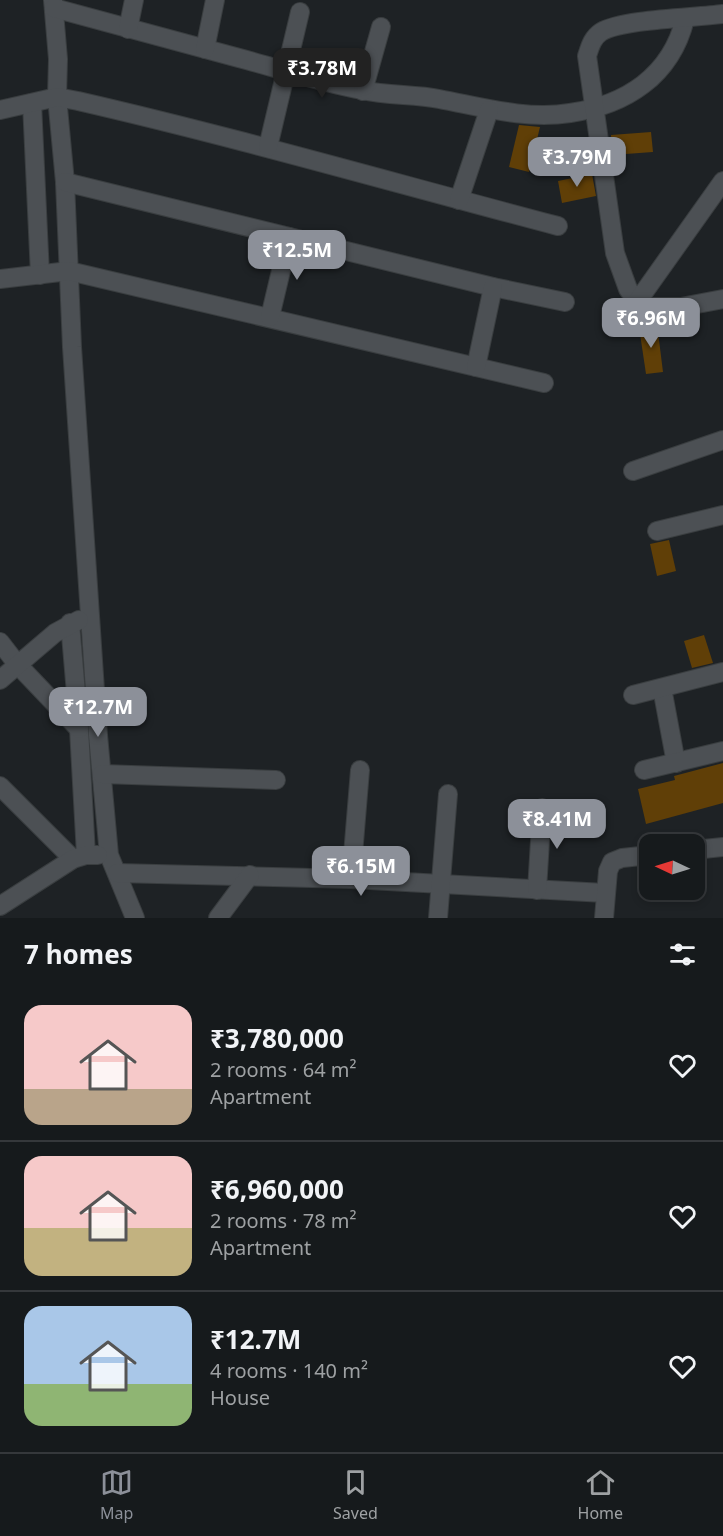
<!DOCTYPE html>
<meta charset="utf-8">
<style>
:root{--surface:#161a1c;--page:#232729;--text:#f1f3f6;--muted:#9ea1a3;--line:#35383b;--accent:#8c9099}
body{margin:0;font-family:"Noto Sans",sans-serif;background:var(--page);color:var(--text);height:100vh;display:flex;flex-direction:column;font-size:22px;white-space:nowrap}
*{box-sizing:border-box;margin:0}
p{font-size:20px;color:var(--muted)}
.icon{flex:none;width:33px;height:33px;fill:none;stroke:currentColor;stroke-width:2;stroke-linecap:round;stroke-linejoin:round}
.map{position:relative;height:918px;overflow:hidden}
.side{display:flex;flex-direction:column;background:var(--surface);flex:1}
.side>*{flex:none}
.needle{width:39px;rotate:274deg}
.fabs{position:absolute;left:639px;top:834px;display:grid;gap:12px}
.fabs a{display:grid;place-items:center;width:66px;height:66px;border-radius:12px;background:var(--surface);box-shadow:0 3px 9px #0003,0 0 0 2px var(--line);font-size:30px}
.price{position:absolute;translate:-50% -51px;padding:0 14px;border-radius:12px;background:var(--accent);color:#fff;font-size:20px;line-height:39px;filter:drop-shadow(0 2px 3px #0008)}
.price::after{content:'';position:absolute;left:50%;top:36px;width:18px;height:14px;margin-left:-9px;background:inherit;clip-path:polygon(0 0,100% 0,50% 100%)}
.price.selected{background:#222;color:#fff}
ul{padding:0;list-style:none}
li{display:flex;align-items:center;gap:18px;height:150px;padding:0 24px}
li+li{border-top:2px solid var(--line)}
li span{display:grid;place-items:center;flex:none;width:168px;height:120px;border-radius:18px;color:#555}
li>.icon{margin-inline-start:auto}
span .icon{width:72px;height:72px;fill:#fffc;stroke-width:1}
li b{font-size:26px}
h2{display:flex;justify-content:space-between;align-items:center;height:72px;padding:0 24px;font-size:26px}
.tab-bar{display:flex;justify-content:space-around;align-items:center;height:84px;border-top:2px solid var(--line);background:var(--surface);font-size:16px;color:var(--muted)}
.tab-bar a{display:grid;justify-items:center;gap:3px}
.tab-bar .selected{color:var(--accent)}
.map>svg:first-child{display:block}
.building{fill:#603f07}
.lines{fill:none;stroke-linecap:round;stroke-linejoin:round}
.minor-casing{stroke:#3a3e40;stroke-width:20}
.minor{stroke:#4c5054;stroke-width:18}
</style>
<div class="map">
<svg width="723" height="918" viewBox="0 0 723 918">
<rect width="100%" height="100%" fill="#1e2225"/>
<g class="building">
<polygon points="519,125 540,127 529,172 509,167"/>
<polygon points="651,132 653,152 612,155 611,135"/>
<polygon points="592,174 596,196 562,203 558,181"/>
<polygon points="657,324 663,372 646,374 639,327"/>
<polygon points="669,540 676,571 657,576 650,544"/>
<polygon points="704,635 713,663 692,668 684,641"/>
<polygon points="723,763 723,803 646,824 638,789 675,780 674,776"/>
</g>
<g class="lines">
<defs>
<g id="minor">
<polyline points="53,0 58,59 57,97 65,182 72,347 98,735 109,855 135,918"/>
<path d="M 54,8 C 115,25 177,41 239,58 C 280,69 321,82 362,90 C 388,96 414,94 439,99 C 482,107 526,120 570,113 C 626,105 671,76 685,19"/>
<path d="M 723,14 C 694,18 623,19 601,32 C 592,38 590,47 587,56 L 615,253 L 628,289 L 637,302 L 651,307 L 681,307 L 723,299"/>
<polyline points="128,29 134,0"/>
<polyline points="205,49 215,0"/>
<polyline points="363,91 381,27"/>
<polyline points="32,103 40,275"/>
<path d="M 0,110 L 57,97 L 78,101 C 239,138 398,184 558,226"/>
<polyline points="268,147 300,12"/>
<polyline points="65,182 493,287 565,302"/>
<polyline points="459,200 489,110"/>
<polyline points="0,279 69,271 544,383"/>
<polyline points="637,302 723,181"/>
<polyline points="270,317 289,237"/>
<polyline points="476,367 493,287"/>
<polyline points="633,471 723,440"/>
<polyline points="657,531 723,515"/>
<polyline points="70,623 79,729 86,855"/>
<polyline points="0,642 17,664 79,729"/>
<polyline points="0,680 55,633 79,620"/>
<polyline points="662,688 676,763"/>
<polyline points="633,695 723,672"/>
<polyline points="644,770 723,751"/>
<polyline points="102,774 276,780"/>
<polyline points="0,786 73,859"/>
<polyline points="694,850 723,847"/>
<polyline points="117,873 351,879 605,893"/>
<polyline points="351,879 360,770"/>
<polyline points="537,890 542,808"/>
<polyline points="0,906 73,859 86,855 98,855"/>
<polyline points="218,918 250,875"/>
<polyline points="438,918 448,794"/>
<polyline points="604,918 608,871 612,862 622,858 650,855"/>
</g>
</defs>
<use href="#minor" class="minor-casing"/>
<use href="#minor" class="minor"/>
</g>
</svg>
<div class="fabs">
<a><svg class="needle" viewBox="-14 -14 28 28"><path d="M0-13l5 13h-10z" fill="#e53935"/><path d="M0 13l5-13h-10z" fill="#9ea1a3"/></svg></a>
</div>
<b class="price selected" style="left:322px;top:99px">₹3.78M</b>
<b class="price" style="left:577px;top:188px">₹3.79M</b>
<b class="price" style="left:297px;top:281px">₹12.5M</b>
<b class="price" style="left:651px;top:349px">₹6.96M</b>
<b class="price" style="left:98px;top:738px">₹12.7M</b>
<b class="price" style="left:557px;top:850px">₹8.41M</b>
<b class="price" style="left:361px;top:897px">₹6.15M</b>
</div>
<section class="side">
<h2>7 homes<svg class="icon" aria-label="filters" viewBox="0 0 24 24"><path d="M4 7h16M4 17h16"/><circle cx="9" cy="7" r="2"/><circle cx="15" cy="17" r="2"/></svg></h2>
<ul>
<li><span style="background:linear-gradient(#f6c9c9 70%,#b9a48a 0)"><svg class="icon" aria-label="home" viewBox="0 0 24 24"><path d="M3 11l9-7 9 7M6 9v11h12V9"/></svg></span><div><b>₹3,780,000</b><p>2 rooms · 64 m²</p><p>Apartment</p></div><svg class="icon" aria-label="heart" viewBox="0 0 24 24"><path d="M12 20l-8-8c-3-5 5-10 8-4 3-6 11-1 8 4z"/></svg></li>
<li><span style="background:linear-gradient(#f6c9c9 60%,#c2b280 0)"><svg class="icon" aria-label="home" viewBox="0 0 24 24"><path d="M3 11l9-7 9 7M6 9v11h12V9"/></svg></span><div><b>₹6,960,000</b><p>2 rooms · 78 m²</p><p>Apartment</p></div><svg class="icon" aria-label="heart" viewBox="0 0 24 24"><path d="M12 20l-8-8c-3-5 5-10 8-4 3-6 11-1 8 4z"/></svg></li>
<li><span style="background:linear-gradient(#a9c7e8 65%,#8fb573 0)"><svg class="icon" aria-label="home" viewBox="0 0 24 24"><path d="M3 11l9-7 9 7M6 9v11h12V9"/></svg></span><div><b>₹12.7M</b><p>4 rooms · 140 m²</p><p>House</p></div><svg class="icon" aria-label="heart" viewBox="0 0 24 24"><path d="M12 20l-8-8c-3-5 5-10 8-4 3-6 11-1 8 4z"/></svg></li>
</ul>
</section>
<nav class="tab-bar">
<a class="selected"><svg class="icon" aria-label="map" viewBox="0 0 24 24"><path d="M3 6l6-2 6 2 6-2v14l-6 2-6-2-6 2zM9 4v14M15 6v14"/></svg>Map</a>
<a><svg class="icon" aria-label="saved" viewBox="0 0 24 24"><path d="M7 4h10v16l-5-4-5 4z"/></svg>Saved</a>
<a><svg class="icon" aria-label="home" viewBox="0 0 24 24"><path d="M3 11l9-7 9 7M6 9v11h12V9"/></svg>Home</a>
</nav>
